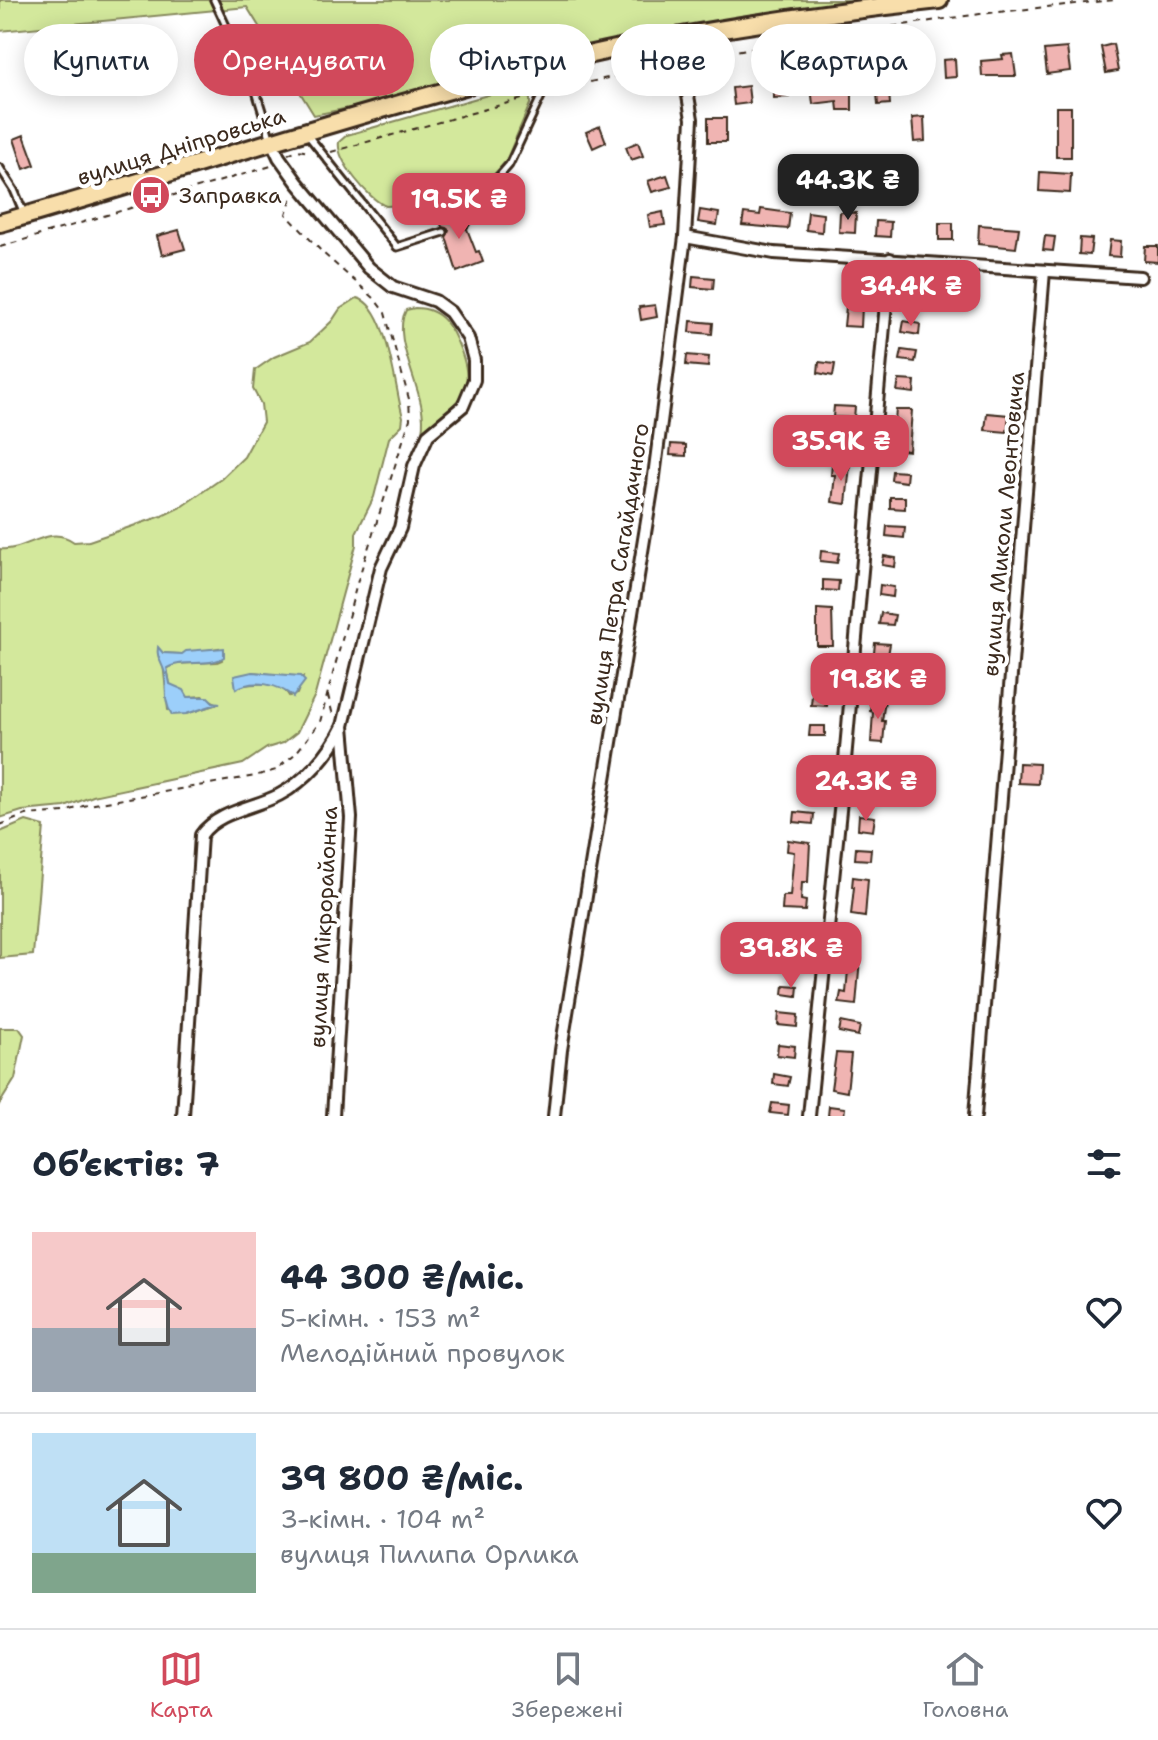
<!DOCTYPE html>
<html lang="uk">
<meta charset="utf-8">
<style>
:root{--surface:#fff;--page:#f6f6f7;--text:#1f2937;--muted:#747a83;--line:#e0e1e3;--accent:#d1495b}
body{margin:0;font-family:"Shantell Sans",sans-serif;background:var(--page);color:var(--text);height:100vh;display:flex;flex-direction:column;font-size:30px;white-space:nowrap}
*{box-sizing:border-box;margin:0}
p{font-size:26px;color:var(--muted)}
.icon{flex:none;width:44px;height:44px;fill:none;stroke:currentColor;stroke-width:2;stroke-linecap:round;stroke-linejoin:round}
.map{position:relative;height:1116px;overflow:hidden}
.details{display:flex;flex-direction:column;background:var(--surface);flex:1}
.details>*{flex:none}
.banner{position:absolute;left:24px;top:24px;width:1110px;height:72px;display:flex;gap:16px}
.price{position:absolute;translate:-50% -68px;padding:0 18px;border-radius:16px;background:var(--accent);color:#fff;font-size:26px;line-height:52px;filter:drop-shadow(0 2px 4px #0008)}
.price::after{content:'';position:absolute;left:50%;top:48px;width:24px;height:18px;margin-left:-12px;background:inherit;clip-path:polygon(0 0,100% 0,50% 100%)}
.price.on{background:#222;color:#fff}
ul{padding:0;list-style:none}
li{display:flex;align-items:center;gap:24px;height:200px;padding:0 32px}
li+li{border-top:2px solid var(--line)}
li span{display:grid;place-items:center;flex:none;width:224px;height:160px;border-radius:0px;color:#555}
li>.icon{margin-inline-start:auto}
span .icon{width:96px;height:96px;fill:#fffc;stroke-width:1}
li b{font-size:34px}
h2{display:flex;justify-content:space-between;align-items:center;height:96px;padding:0 32px;font-size:34px}
.chip{padding:0 28px;border-radius:36px;background:var(--surface);box-shadow:0 4px 20px #0003;font-size:28px;line-height:72px}
.chip.on{background:var(--accent);color:#fff}
.menu{display:flex;justify-content:space-around;align-items:center;height:112px;border-top:2px solid var(--line);background:var(--surface);font-size:22px;color:var(--muted)}
.menu a{display:grid;justify-items:center;gap:4px}
.menu .on{color:var(--accent)}
.map>svg:first-child{display:block}
.green{fill:#d3e89c;stroke:#87895d;stroke-width:2;fill-rule:evenodd}
.water{fill:#9ccffa;stroke:#758da2;stroke-width:2}
.building{fill:#f0b4b2;stroke:#3b2a1e;stroke-width:2}
.lines{fill:none;stroke-linecap:round;stroke-linejoin:round}
.service-casing{stroke:#3b2a1e;stroke-width:11}
.minor-casing{stroke:#3b2a1e;stroke-width:16}
.trunk-casing{stroke:#3b2a1e;stroke-width:22}
.path{stroke:#3b2a1e;stroke-width:2;stroke-dasharray:6 6;stroke-linecap:butt}
.service{stroke:#fff;stroke-width:5}
.minor{stroke:#fff;stroke-width:10}
.trunk{stroke:#f8deab;stroke-width:16}
.labels{text-anchor:middle;stroke-width:8;stroke-linejoin:round;paint-order:stroke}
.street-label{font-size:22px;fill:#3b2a1e;stroke:#fff}
.poi-label{font-size:22px;fill:#3b2a1e;stroke:#fff;text-anchor:start}
</style>
<div class="map">
<svg width="1158" height="1116" viewBox="0 0 1158 1116">
<rect width="100%" height="100%" fill="#fff"/>
<filter id="ink" filterUnits="userSpaceOnUse"><feTurbulence type="fractalNoise" baseFrequency=".0125" numOctaves="2"/><feDisplacementMap in="SourceGraphic" scale="16" xChannelSelector="R" yChannelSelector="G"/><feConvolveMatrix kernelMatrix="1 2 1 2 8 2 1 2 1" color-interpolation-filters="sRGB"/></filter>
<g filter="url(#ink)">
<g class="green">
<polygon points="0,0 894,0 314,115 247,7 0,31"/>
<path d="M 512,88 L 525,91 L 530,97 L 530,104 L 506,161 L 490,179 L 405,205 L 386,206 C 369,200 336,160 339,142 L 347,135 Z"/>
<path d="M 357,298 C 388,305 395,390 403,417 L 402,425 L 389,438 L 374,497 L 356,533 L 356,545 L 315,695 L 297,732 L 283,743 L 267,748 L 243,764 L 93,796 L 65,807 L 22,811 L 0,818 L 0,549 C 27,552 48,523 74,542 L 89,541 L 162,516 L 181,507 L 221,479 L 244,457 L 263,422 L 261,404 L 253,389 L 255,370 L 274,357 L 310,342 L 332,321 L 340,309 ZM 219,648 L 222,660 L 217,662 L 175,664 L 167,668 L 170,684 L 188,697 L 203,696 L 218,704 L 186,714 L 168,710 L 162,653 L 182,654 ZM 252,672 L 303,677 L 297,694 L 289,696 C 281,681 256,683 240,686 Z"/>
<path d="M 415,308 C 443,308 452,328 461,351 C 465,362 469,376 465,387 C 458,407 436,418 422,432 C 430,395 389,342 406,310 Z"/>
<polygon points="26,821 44,826 33,955 0,958 0,832"/>
<polygon points="0,1028 19,1028 24,1035 15,1079 0,1103"/>
</g>
<g class="water">
<path d="M 158,647 L 163,653 L 182,654 L 186,651 L 224,648 L 224,657 C 208,668 183,658 167,668 L 170,684 L 184,690 L 188,697 L 208,697 L 213,702 L 220,703 L 186,714 L 172,715 C 163,701 167,689 165,674 C 163,663 156,659 158,647 Z"/>
<path d="M 252,672 L 300,676 L 305,681 L 293,697 C 280,685 254,678 236,689 L 234,676 Z"/>
</g>
<g class="building">
<polygon points="1113,44 1118,71 1106,73 1101,47"/>
<polygon points="1067,48 1070,71 1047,74 1044,50"/>
<polygon points="1013,54 1016,76 982,76 981,61 1003,59 1002,55"/>
<polygon points="955,59 956,77 944,78 943,60"/>
<polygon points="855,75 857,90 852,91 852,110 838,110 837,101 813,104 810,79 822,78 822,83 845,81 845,76"/>
<polygon points="788,78 789,97 774,98 773,80"/>
<polygon points="888,81 890,104 878,105 876,82"/>
<polygon points="748,86 750,103 734,105 732,88"/>
<rect x="1056" y="107" width="15" height="50"/>
<polygon points="924,117 925,141 914,142 912,118"/>
<rect x="708" y="118" width="18" height="24"/>
<polygon points="600,126 606,142 593,148 586,132"/>
<polygon points="24,135 35,165 24,169 14,139"/>
<polygon points="638,142 643,156 631,160 626,147"/>
<polygon points="1040,172 1071,174 1070,193 1039,191"/>
<polygon points="667,175 671,187 652,192 648,181"/>
<polygon points="459,207 463,217 460,226 467,229 476,252 479,251 483,262 457,272 446,237 449,230 442,227 438,215"/>
<polygon points="761,209 790,213 788,229 742,225 744,213 760,215"/>
<polygon points="700,210 719,213 717,225 698,222"/>
<polygon points="663,212 665,225 650,227 648,215"/>
<polygon points="808,212 823,214 822,232 806,230"/>
<polygon points="840,212 856,213 855,233 839,232"/>
<polygon points="876,221 891,222 890,237 875,236"/>
<rect x="939" y="223" width="14" height="17"/>
<polygon points="979,225 1019,228 1016,248 978,244"/>
<polygon points="179,230 185,249 162,255 157,236"/>
<polygon points="1045,236 1055,237 1053,251 1043,250"/>
<polygon points="1080,238 1092,239 1090,255 1079,254"/>
<polygon points="1110,240 1121,241 1120,257 1108,256"/>
<polygon points="1145,246 1158,246 1158,262 1144,261"/>
<polygon points="693,276 714,278 713,289 692,287"/>
<polygon points="843,284 863,285 861,327 844,326 847,297 843,296"/>
<polygon points="655,305 657,317 641,320 639,307"/>
<polygon points="691,321 713,323 712,334 690,332"/>
<polygon points="904,321 920,324 919,335 902,332"/>
<polygon points="902,350 917,352 915,362 900,360"/>
<polygon points="687,355 709,357 708,367 686,365"/>
<polygon points="819,362 835,364 833,376 818,373"/>
<polygon points="899,380 915,381 914,393 897,391"/>
<polygon points="834,406 855,407 854,418 833,417"/>
<polygon points="896,410 912,410 909,451 892,449"/>
<polygon points="987,413 1009,415 1007,432 985,430"/>
<polygon points="827,434 852,436 851,447 826,445"/>
<polygon points="671,444 686,445 686,456 670,455"/>
<polygon points="832,464 850,465 846,504 832,502 835,475 831,475"/>
<polygon points="892,471 907,472 906,482 891,480"/>
<polygon points="890,497 905,497 905,509 890,508"/>
<polygon points="887,526 905,527 904,538 886,536"/>
<polygon points="821,551 839,553 837,563 820,561"/>
<polygon points="884,556 896,558 895,567 882,565"/>
<polygon points="823,580 839,581 838,591 823,590"/>
<polygon points="880,585 894,587 893,597 879,595"/>
<polygon points="817,609 832,610 833,646 817,646"/>
<polygon points="881,613 895,615 893,625 879,624"/>
<polygon points="875,643 890,644 888,655 874,653"/>
<polygon points="814,667 830,668 830,678 814,677"/>
<polygon points="873,672 887,674 886,684 872,682"/>
<polygon points="812,695 828,696 827,706 811,705"/>
<polygon points="876,699 885,700 882,721 885,721 883,743 871,742 873,712 870,711 871,702 876,702"/>
<polygon points="810,726 825,726 825,736 809,736"/>
<polygon points="871,760 883,762 881,773 878,773 875,800 860,799 864,763 870,763"/>
<polygon points="1019,763 1039,764 1038,784 1018,783"/>
<polygon points="807,775 820,776 818,793 806,792"/>
<polygon points="795,812 814,814 813,824 794,822"/>
<polygon points="859,815 875,817 873,831 858,829"/>
<polygon points="788,840 810,843 808,882 802,882 801,900 806,901 805,911 782,910 783,896 790,896 794,852 787,851"/>
<polygon points="856,848 871,849 870,860 855,859"/>
<polygon points="853,877 868,879 865,917 851,915 854,887 852,887"/>
<polygon points="790,929 805,930 805,966 791,965 793,938 789,938"/>
<polygon points="849,958 860,959 856,1005 839,1003 841,992 846,993"/>
<polygon points="784,985 798,986 797,996 783,994"/>
<polygon points="779,1013 798,1015 797,1027 778,1025"/>
<polygon points="841,1022 860,1026 858,1036 839,1032"/>
<polygon points="778,1044 795,1046 794,1057 777,1055"/>
<polygon points="836,1053 851,1054 847,1092 831,1089"/>
<polygon points="774,1074 790,1077 788,1086 773,1084"/>
<polygon points="772,1103 789,1105 788,1115 770,1113"/>
<polygon points="829,1106 845,1108 844,1116 828,1116"/>
</g>
<g class="lines">
<defs>
<g id="service">
<polyline points="214,0 255,88 270,137"/>
<polyline points="306,133 397,247 444,232"/>
<polyline points="0,168 14,190 23,211"/>
<polyline points="465,224 480,198 509,165 555,67"/>
</g>
<g id="minor">
<polyline points="272,142 279,157 297,182 369,268 393,287 435,301 450,312 468,338 474,360 474,380 463,406 428,435 414,466 400,528 381,568 343,726 351,818 333,1116"/>
<polyline points="685,237 774,253 1140,277"/>
<path d="M 183,1116 L 201,835 C 218,811 254,808 279,795 C 306,781 330,753 343,726"/>
<polyline points="554,1116 561,1050 653,484 685,237 692,119 678,37"/>
<polyline points="809,1116 844,771 890,259"/>
<polyline points="975,1116 1044,271"/>
</g>
<path id="trunk" d="M 0,223 C 186,170 369,108 557,62 C 682,32 811,14 939,0"/>
</defs>
<use href="#service" class="service-casing"/>
<use href="#minor" class="minor-casing"/>
<use href="#trunk" class="trunk-casing"/>
<g class="path">
<polyline points="691,59 791,41 980,14 1114,0"/>
<polyline points="555,90 673,63"/>
<polyline points="331,152 533,96"/>
<polyline points="288,154 297,150 309,152"/>
<polyline points="0,247 271,166"/>
<polyline points="328,695 333,716"/>
<polyline points="0,825 26,815 65,812 83,806 255,776 276,770 296,753 320,722 358,580 410,419 409,399 385,313 374,298 324,254 286,214 293,194"/>
</g>
<use href="#service" class="service"/>
<use href="#minor" class="minor"/>
<use href="#trunk" class="trunk"/>
</g>
</g>
<defs>
<symbol id="bus-disc" viewBox="-11 -11 22 22"><circle r="9.5" fill="#d1495b" stroke="#fff"/><path d="M-5-6H5V4H4V6H2V4H-2V6H-4V4H-5ZM-3.5-4V0h7V-4ZM-3.5 1.2v1.5H-2V1.2ZM2 1.2v1.5H3.5V1.2Z" fill="#fff"/></symbol>
</defs>
<g fill-rule="evenodd">
<use href="#bus-disc" x="129" y="173" width="44" height="44"/>
</g>
<g class="labels">
<g class="street-label">
<text transform="translate(181 146) rotate(-17)" y="8">вулиця Дніпровська</text>
<text transform="translate(1003 524) rotate(-85)" y="8">вулиця Миколи Леонтовича</text>
<text transform="translate(617 574) rotate(-81)" y="8">вулиця Петра Сагайдачного</text>
<text transform="translate(323 927) rotate(-87)" y="8">вулиця Мікрорайонна</text>
</g>
<g class="poi-label">
<text x="179" y="203">Заправка</text>
</g>
</g>
</svg>
<b class="price on" style="left:848px;top:222px">44.3K ₴</b>
<b class="price" style="left:459px;top:241px">19.5K ₴</b>
<b class="price" style="left:911px;top:328px">34.4K ₴</b>
<b class="price" style="left:841px;top:483px">35.9K ₴</b>
<b class="price" style="left:878px;top:721px">19.8K ₴</b>
<b class="price" style="left:866px;top:823px">24.3K ₴</b>
<b class="price" style="left:791px;top:990px">39.8K ₴</b>
<div class="banner">
<a class="chip">Купити</a>
<a class="chip on">Орендувати</a>
<a class="chip">Фільтри</a>
<a class="chip">Нове</a>
<a class="chip">Квартира</a>
</div>
</div>
<section class="details">
<h2>Об’єктів: 7<svg class="icon" aria-label="filters" viewBox="0 0 24 24"><path d="M4 7h16M4 17h16"/><circle cx="9" cy="7" r="2"/><circle cx="15" cy="17" r="2"/></svg></h2>
<ul>
<li><span style="background:linear-gradient(#f6c9c9 60%,#9aa5b1 0)"><svg class="icon" aria-label="home" viewBox="0 0 24 24"><path d="M3 11l9-7 9 7M6 9v11h12V9"/></svg></span><div><b>44 300 ₴/міс.</b><p>5-кімн. · 153 m²</p><p>Мелодійний провулок</p></div><svg class="icon" aria-label="heart" viewBox="0 0 24 24"><path d="M12 20l-8-8c-3-5 5-10 8-4 3-6 11-1 8 4z"/></svg></li>
<li><span style="background:linear-gradient(#bfe0f5 75%,#7fa58c 0)"><svg class="icon" aria-label="home" viewBox="0 0 24 24"><path d="M3 11l9-7 9 7M6 9v11h12V9"/></svg></span><div><b>39 800 ₴/міс.</b><p>3-кімн. · 104 m²</p><p>вулиця Пилипа Орлика</p></div><svg class="icon" aria-label="heart" viewBox="0 0 24 24"><path d="M12 20l-8-8c-3-5 5-10 8-4 3-6 11-1 8 4z"/></svg></li>
</ul>
</section>
<nav class="menu">
<a class="on"><svg class="icon" aria-label="map" viewBox="0 0 24 24"><path d="M3 6l6-2 6 2 6-2v14l-6 2-6-2-6 2zM9 4v14M15 6v14"/></svg>Карта</a>
<a><svg class="icon" aria-label="saved" viewBox="0 0 24 24"><path d="M7 4h10v16l-5-4-5 4z"/></svg>Збережені</a>
<a><svg class="icon" aria-label="home" viewBox="0 0 24 24"><path d="M3 11l9-7 9 7M6 9v11h12V9"/></svg>Головна</a>
</nav>
